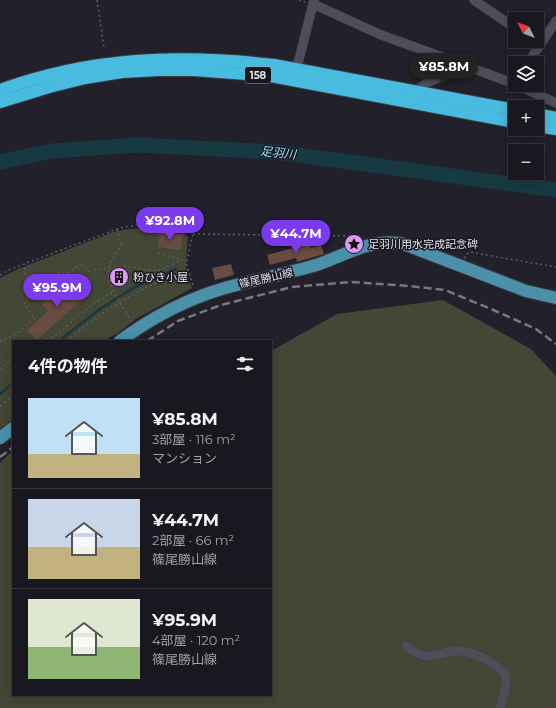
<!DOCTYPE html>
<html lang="ja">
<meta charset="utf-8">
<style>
:root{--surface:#191820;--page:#26252d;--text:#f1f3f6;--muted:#9fa0a5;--line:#37373e;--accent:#7c3aed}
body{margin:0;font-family:Montserrat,"Noto Sans JP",sans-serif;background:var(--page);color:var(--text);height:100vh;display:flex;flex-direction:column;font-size:15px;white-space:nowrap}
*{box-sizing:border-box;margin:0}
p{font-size:13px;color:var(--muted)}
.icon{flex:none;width:22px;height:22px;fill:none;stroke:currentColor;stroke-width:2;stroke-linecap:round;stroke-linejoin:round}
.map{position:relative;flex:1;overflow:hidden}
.panel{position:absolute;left:12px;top:340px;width:260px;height:356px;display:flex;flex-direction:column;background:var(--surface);border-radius:0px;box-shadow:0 2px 10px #0003,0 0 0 1px var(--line)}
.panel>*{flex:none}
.needle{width:26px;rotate:312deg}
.buttons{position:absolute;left:508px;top:12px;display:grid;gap:8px}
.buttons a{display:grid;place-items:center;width:36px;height:36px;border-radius:0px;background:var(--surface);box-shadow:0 2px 10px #0003,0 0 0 1px var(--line);font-size:20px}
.price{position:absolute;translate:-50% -34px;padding:0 9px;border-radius:14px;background:var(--accent);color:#fff;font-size:13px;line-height:26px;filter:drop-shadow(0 1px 2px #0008)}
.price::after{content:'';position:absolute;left:50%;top:24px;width:12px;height:9px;margin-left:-6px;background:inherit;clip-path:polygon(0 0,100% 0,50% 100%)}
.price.on{background:#222;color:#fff}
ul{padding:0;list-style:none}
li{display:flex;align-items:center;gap:12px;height:100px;padding:0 16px}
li+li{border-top:1px solid var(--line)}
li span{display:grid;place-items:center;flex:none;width:112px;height:80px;border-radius:0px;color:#555}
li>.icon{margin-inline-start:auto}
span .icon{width:48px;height:48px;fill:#fffc;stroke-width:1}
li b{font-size:17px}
h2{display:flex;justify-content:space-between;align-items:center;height:48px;padding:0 16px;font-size:17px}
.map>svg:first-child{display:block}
.green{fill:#434735}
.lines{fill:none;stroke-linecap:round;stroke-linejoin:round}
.stream{stroke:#173942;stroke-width:2.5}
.river{stroke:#173942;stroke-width:15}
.building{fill:#684b41}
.street-casing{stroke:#3e3e47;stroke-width:10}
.primary-casing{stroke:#3e3e47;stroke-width:14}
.highway-casing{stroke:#3e3e47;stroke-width:14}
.path{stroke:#5d5d67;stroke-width:1.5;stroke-dasharray:2 3;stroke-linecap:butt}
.street{stroke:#4e4d5a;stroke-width:9}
.primary{stroke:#4a90a9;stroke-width:12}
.highway{stroke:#48bcde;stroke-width:12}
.rail{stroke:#787881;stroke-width:2.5;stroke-dasharray:8 4;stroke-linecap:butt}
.labels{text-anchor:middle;stroke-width:3;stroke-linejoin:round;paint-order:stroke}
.shield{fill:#181722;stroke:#a5a4ad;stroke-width:1}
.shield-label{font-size:10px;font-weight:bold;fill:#e1e1e9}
.poi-label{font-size:11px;fill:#e1e1e9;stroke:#181722;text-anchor:start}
.street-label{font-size:11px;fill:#e1e1e9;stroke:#181722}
.water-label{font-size:12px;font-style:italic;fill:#9de0f4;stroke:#181722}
</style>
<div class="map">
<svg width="556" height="708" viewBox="0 0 556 708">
<rect width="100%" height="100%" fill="#21202b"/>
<g class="green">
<path d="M 149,228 C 162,228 180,226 188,237 L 186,258 L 186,273 L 192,288 L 136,319 L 118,333 L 103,341 L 13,341 L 13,419 L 0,429 L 0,278 L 18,269 L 113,232 L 128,229 Z"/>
<polygon points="443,300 531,349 556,376 556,708 0,708 0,463 13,450 13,695 271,695 271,351 337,314"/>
</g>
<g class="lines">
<g class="stream">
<polyline points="59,341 100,309 135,287 176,269"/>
<polyline points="0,394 13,383"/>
</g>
<polyline class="river" points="0,162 52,151 138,145 276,152 556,190"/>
</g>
<g class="building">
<polygon points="160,231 183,235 181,250 158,247"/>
<polygon points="309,242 311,248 321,245 324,254 297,262 296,258 270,265 267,255 297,247 297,246"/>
<polygon points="231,264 234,275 215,280 212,268"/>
<polygon points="120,273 123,278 117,282 114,276"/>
<polygon points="69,279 85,297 37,340 27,330 48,311 42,304"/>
</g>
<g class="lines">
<defs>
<g id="street">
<polyline points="474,0 515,28"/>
<polyline points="313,4 379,34 515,84"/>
<polyline points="533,41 540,45 556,21"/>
<polyline points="528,63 540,45"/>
<polyline points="295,75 314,0"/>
<polyline points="517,85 556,103"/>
<polyline points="415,92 428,82 466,67"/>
<path d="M 406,646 C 429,664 431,653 455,651 C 474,650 491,661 505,673 L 506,685 L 500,708"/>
</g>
<g id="primary">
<path d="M 120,341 C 151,318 187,299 225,288 C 254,280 284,274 313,266 C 340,258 368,239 397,243 C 403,243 409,246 414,248 L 526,291 L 556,298"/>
<polyline points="0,438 13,428"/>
</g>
<g id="highway">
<path d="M 0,90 C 92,57 178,54 274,65 L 515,110"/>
<polyline points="0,102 49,87 85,78 122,72 159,70 194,70 271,76 515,122"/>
<polyline points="537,114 556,118"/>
<polyline points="537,126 556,129"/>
</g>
</defs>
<use href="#street" class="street-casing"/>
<use href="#primary" class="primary-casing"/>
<use href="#highway" class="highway-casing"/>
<g class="path">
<polyline points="97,0 104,47"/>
<polyline points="299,0 305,2"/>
<path d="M 117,229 L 121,245 C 117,253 111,259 109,267 C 105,283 123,307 131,321"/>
<polyline points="193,234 363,236"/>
<polyline points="158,253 182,260"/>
<polyline points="464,258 469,252 556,267"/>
<path d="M 0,275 L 11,269 L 32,261 L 117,229 C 133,224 162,222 179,227 C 184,229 188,232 193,234 L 186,263 L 194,288"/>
<polyline points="68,278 69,273"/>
<polyline points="33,290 60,272 69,273 80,264 82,267 83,265 89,271 124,266 157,271 182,260 187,261"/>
<path d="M 0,341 L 16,334 L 35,318 C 31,314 22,306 26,300 C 29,297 32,296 34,293 L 26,278 L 24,264"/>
<polyline points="41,341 57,335 75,318 101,299 114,291"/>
<path d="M 67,341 C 86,325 105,310 127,298 C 146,286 167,278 188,270"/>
<polyline points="0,369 13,358"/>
<polyline points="0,406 4,402 13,397"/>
</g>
<use href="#street" class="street"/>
<use href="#primary" class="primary"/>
<use href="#highway" class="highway"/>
<g class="rail">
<polyline points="147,341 178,321 221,305 292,287 352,282 409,286 445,290 491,309 536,329 556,344"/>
<polyline points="0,457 13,447"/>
</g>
</g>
<defs>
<symbol id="sight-disc" viewBox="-11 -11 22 22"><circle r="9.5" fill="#dc99f5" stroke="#181722"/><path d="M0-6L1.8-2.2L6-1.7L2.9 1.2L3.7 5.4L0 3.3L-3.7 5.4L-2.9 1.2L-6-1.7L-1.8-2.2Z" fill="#111"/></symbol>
<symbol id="building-disc" viewBox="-11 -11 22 22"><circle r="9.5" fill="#dc99f5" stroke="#181722"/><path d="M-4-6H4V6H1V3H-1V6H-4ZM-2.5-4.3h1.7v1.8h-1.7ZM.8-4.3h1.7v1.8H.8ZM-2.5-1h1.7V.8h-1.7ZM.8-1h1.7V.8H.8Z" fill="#111"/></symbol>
</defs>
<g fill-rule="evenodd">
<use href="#sight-disc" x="343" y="233" width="22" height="22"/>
<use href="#building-disc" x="108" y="266" width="22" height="22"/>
</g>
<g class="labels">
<rect class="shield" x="245" y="67" width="26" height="16" rx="3"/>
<g class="shield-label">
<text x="258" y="79">158</text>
</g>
<g class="poi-label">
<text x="368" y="248">足羽川用水完成記念碑</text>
<text x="133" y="281">粉ひき小屋</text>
</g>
<g class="street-label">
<text transform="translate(266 278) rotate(-13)" y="4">篠尾勝山線</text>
</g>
<g class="water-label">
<text transform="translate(278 153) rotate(6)" y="4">足羽川</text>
</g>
</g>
</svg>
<div class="buttons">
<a><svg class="needle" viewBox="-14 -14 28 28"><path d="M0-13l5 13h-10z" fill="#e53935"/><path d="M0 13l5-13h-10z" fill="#9fa0a5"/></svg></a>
<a><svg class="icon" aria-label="layers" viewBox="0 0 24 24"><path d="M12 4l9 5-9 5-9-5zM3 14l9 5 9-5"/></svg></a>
<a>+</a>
<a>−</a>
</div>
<b class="price on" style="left:444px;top:87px">¥85.8M</b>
<b class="price" style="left:170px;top:241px">¥92.8M</b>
<b class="price" style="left:296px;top:254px">¥44.7M</b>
<b class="price" style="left:57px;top:308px">¥95.9M</b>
<section class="panel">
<h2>4件の物件<svg class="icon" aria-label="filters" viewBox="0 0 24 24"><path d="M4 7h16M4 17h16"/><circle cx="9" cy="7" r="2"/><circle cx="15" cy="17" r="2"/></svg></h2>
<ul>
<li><span style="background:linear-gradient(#bfe0f5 70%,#c2b280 0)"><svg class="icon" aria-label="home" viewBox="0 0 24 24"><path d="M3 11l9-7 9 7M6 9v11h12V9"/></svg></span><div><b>¥85.8M</b><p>3部屋 · 116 m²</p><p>マンション</p></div></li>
<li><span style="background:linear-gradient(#c9d6e8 60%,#c2b280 0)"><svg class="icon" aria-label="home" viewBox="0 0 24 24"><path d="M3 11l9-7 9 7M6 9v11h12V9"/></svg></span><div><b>¥44.7M</b><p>2部屋 · 66 m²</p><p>篠尾勝山線</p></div></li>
<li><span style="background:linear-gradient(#dfe7d0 60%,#8fb573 0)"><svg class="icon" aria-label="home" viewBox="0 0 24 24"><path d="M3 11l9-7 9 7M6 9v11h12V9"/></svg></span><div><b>¥95.9M</b><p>4部屋 · 120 m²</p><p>篠尾勝山線</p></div></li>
</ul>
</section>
</div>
